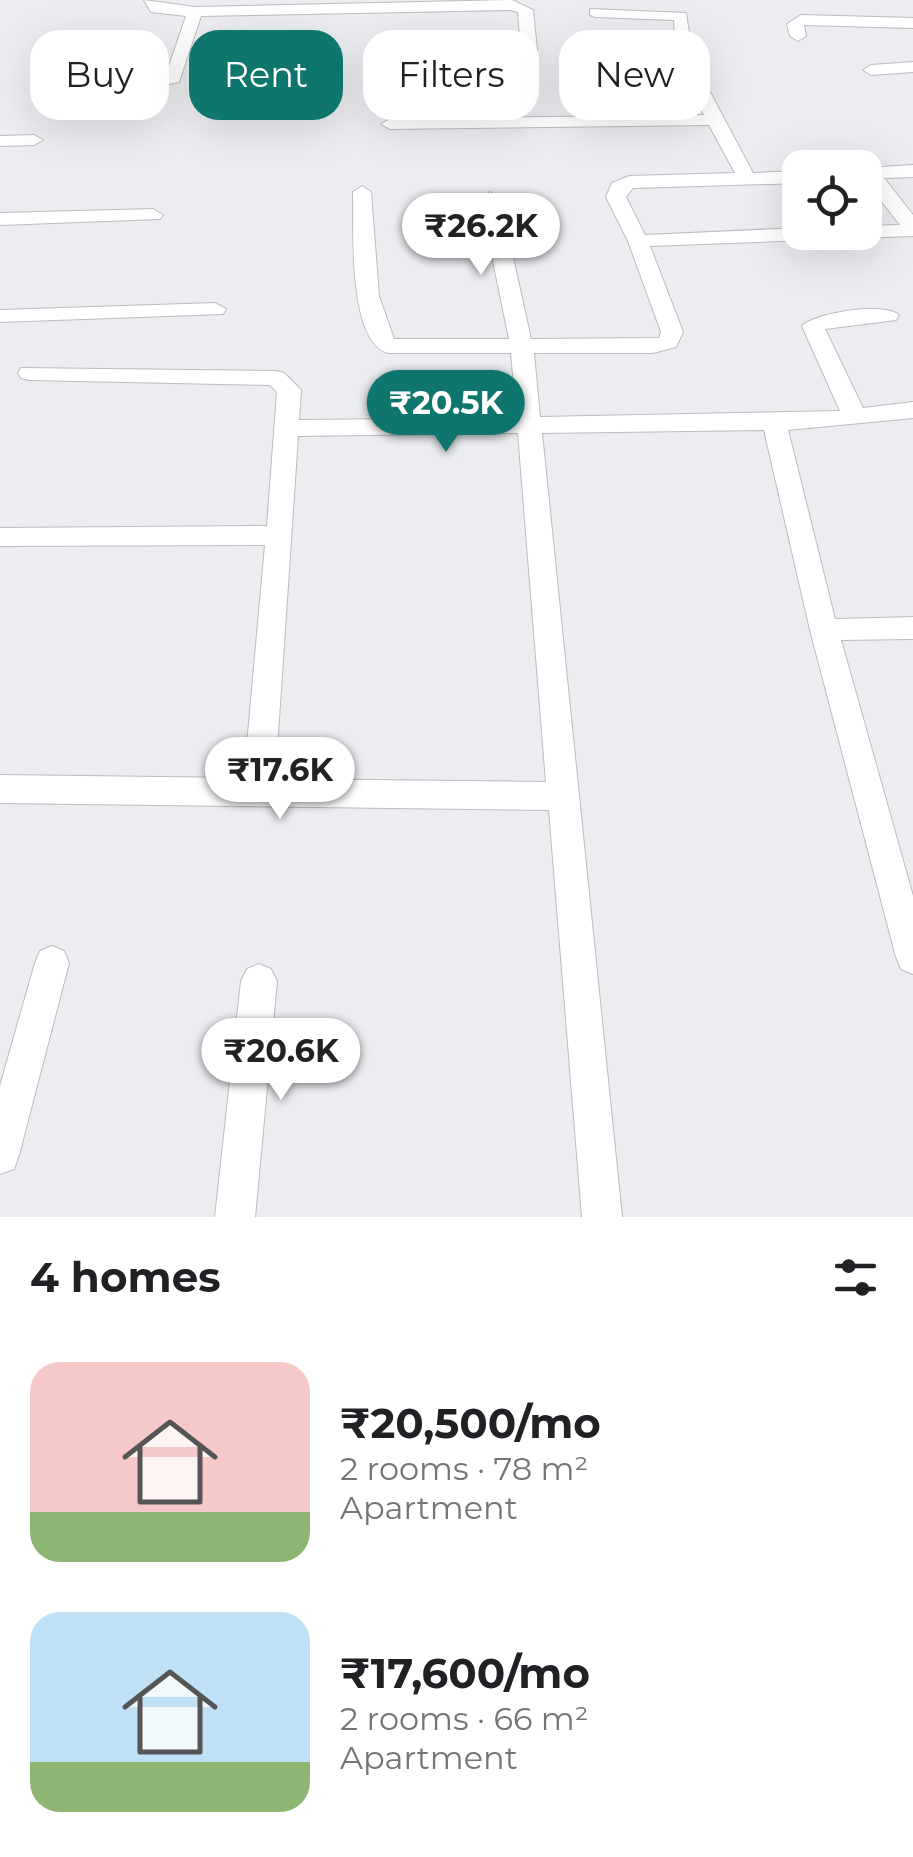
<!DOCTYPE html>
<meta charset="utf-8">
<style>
:root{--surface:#fff;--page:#f2f2f2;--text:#202124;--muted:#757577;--accent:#0f766e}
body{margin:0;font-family:Montserrat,sans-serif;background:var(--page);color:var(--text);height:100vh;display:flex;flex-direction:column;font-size:38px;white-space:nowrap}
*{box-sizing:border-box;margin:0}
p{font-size:32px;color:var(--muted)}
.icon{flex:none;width:55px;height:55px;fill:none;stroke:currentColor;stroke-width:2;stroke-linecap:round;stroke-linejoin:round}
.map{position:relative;height:1217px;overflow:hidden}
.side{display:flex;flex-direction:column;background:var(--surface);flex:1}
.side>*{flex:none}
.guide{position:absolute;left:30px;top:30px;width:855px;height:90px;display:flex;gap:20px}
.buttons{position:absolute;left:782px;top:150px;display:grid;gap:20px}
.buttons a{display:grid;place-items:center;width:100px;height:100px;border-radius:20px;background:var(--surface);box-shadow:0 10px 40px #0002;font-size:50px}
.price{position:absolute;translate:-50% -85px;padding:0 22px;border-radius:35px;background:#fff;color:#222;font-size:32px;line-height:65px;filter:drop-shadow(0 2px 5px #0008)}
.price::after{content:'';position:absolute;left:50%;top:60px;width:30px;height:22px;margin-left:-15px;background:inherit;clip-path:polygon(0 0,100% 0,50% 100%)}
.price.current{background:var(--accent);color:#fff}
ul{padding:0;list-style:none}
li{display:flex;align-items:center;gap:30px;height:250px;padding:0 30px}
li span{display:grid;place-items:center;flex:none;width:280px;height:200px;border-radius:30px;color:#555}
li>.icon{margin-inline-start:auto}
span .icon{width:120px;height:120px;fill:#fffc;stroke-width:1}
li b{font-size:42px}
h2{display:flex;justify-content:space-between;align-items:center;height:120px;padding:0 30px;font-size:42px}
.tag{padding:0 35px;border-radius:30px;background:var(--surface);box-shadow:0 10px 40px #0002;font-size:35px;line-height:90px}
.tag.current{background:var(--accent);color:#fff}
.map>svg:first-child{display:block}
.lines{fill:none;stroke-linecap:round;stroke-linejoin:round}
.minor-casing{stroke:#babcc0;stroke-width:2}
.minor{fill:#fff;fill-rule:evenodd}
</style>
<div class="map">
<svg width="913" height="1217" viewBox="0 0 913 1217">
<rect width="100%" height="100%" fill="#ebedf1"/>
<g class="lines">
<defs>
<g id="minor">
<polygon points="144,0 195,7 512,0 533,10 537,50 529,55 521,50 518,12 510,10 201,16 179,82 150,88 45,87 43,83 51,78 166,75 186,16 151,12"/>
<path d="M 590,9 L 686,13 L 693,60 L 753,173 L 800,171 L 800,183 L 633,188 L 626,197 L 645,235 L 800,228 L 800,232 L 865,232 L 865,226 L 900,225 L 865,180 L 865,168 L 913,165 L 913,177 L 884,178 L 913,215 L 913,236 L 650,246 L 683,332 L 676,347 L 653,353 L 534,353 L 540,417 L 840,411 L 802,326 C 817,312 884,302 899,315 L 896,320 L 825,329 L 863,408 L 913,402 L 913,418 L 788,430 L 835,619 L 913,617 L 913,639 L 841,640 L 913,896 L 913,974 L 901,969 L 896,957 L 810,630 L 764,430 L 542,433 L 622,1217 L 582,1217 L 549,810 L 0,803 L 0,775 L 244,778 L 265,545 L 0,546 L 0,528 L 267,526 L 277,392 L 270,385 L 29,380 L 21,378 L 18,373 L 21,368 L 276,371 L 284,373 L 301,390 L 299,420 L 517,418 L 511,353 L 388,353 C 347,342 354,226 353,192 L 362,186 L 371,192 L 379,296 L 394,339 L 509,339 L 480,198 L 490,192 L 500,198 L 531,339 L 659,338 L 661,332 L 628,241 L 606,197 L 612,183 L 629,176 L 735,173 L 709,125 L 390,129 L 381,124 L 390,119 L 704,115 L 679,65 L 590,62 L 582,57 L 590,52 L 676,55 L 674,20 L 595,17 L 590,15 ZM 518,433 L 546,782 L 275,779 L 298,436 Z"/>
<polygon points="801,15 913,18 913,28 804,25 806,36 798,41 790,36 787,24"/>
<polygon points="913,62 913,72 871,75 863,70 871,65"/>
<polygon points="0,136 34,135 43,140 34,145 0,146"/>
<polygon points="153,209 163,215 160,219 0,225 0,213"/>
<polygon points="215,303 226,309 223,314 0,322 0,310"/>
<polygon points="52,946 64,951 69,963 19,1155 14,1169 0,1174 0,1086 35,963 40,951"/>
<polygon points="259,964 271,969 277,981 255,1217 215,1217 241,981 247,969"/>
</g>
</defs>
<use href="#minor" class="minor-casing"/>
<use href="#minor" class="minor"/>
</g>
</svg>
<div class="buttons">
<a><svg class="icon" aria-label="locate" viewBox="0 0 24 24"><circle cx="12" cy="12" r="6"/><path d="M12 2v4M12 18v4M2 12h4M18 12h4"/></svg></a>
</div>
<b class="price" style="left:481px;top:278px">₹26.2K</b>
<b class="price current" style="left:446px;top:455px">₹20.5K</b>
<b class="price" style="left:280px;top:822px">₹17.6K</b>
<b class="price" style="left:281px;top:1103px">₹20.6K</b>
<div class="guide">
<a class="tag">Buy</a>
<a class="tag current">Rent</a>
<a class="tag">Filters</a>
<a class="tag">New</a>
</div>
</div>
<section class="side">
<h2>4 homes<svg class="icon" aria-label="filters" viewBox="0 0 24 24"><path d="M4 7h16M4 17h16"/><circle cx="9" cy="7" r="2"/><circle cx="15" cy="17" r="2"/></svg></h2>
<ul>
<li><span style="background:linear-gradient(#f6c9c9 75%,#8fb573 0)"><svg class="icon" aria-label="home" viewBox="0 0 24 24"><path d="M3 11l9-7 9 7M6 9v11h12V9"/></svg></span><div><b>₹20,500/mo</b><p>2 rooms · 78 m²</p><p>Apartment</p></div></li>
<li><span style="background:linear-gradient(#bfe0f5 75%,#8fb573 0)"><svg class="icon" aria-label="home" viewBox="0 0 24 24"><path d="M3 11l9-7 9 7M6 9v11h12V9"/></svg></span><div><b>₹17,600/mo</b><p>2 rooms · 66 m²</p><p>Apartment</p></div></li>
</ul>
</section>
